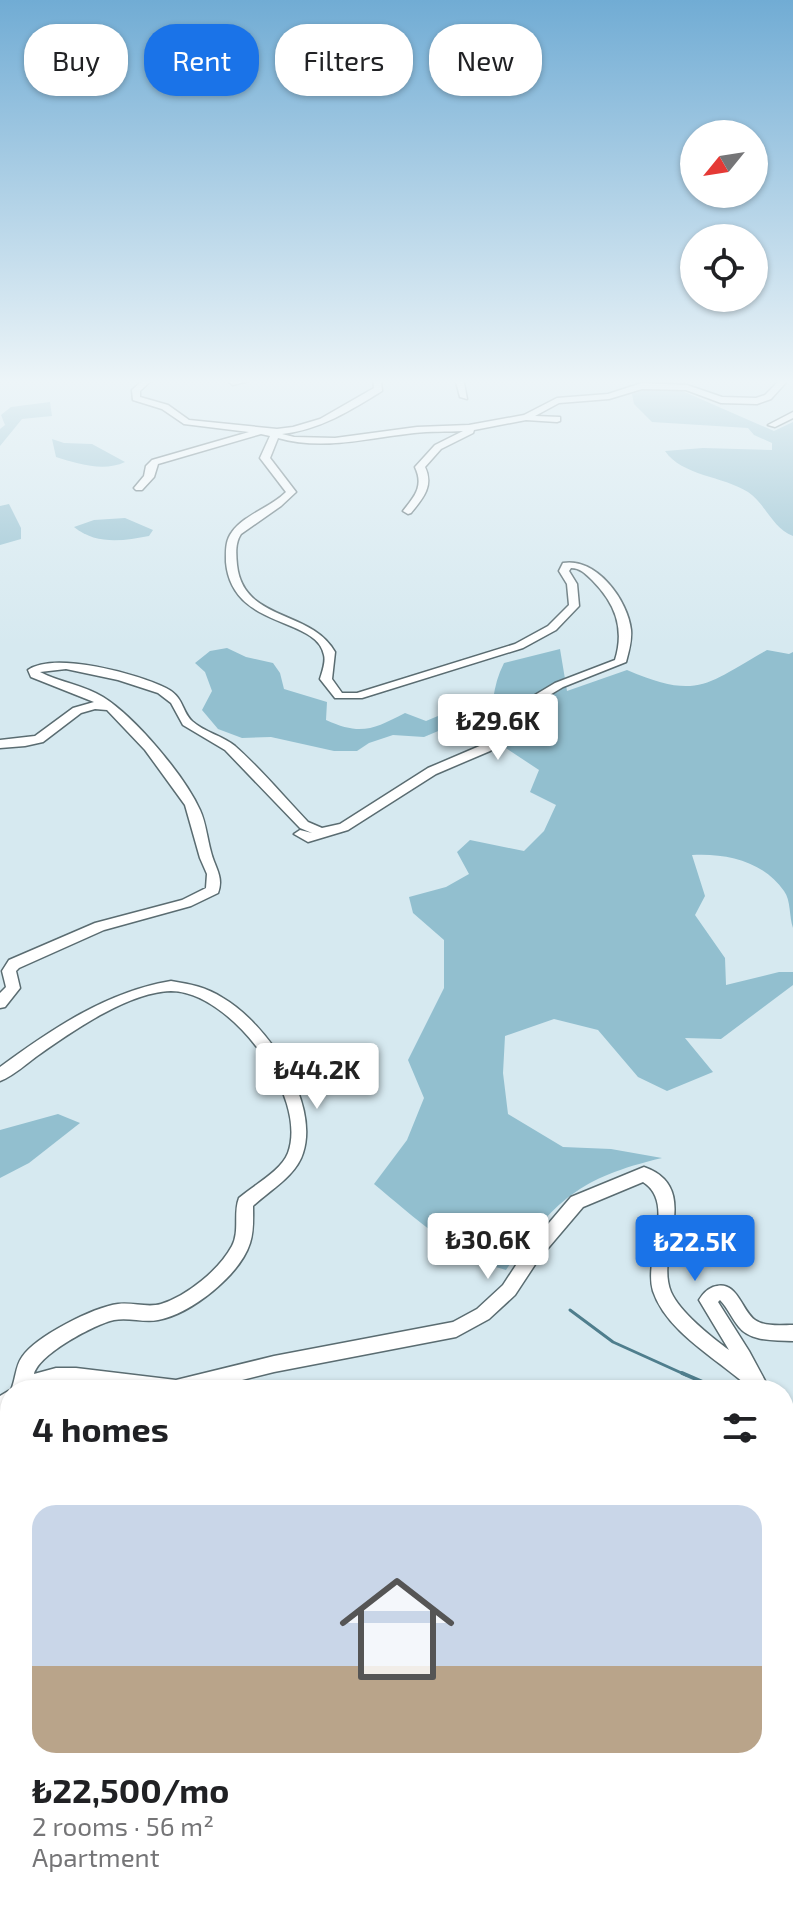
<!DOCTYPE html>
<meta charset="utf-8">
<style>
:root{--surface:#fff;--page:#f6f6f6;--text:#202124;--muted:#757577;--accent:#1a73e8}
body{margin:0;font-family:"Exo 2",sans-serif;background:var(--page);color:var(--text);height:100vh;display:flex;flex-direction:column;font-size:30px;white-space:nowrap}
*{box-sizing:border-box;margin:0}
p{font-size:26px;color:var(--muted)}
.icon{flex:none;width:44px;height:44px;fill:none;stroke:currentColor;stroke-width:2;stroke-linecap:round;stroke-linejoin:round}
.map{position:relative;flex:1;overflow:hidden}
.sheet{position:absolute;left:0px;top:1380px;width:794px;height:538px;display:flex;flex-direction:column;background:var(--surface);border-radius:32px 32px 0 0;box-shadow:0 2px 6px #0004}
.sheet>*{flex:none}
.top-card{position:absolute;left:24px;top:24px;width:746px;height:72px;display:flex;gap:16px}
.needle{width:52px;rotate:240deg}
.fabs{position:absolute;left:680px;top:120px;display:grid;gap:16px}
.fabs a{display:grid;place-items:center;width:88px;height:88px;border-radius:50%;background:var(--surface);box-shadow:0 2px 6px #0004;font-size:40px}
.price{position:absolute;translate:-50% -68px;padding:0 18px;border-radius:8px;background:#fff;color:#222;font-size:26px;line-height:52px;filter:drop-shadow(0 2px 4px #0008)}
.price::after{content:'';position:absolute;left:50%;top:48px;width:24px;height:18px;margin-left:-12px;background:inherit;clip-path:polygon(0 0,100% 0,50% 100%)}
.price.on{background:var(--accent);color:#fff}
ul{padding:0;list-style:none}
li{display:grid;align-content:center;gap:16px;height:424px;padding:0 32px}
li span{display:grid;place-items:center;height:248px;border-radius:24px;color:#555}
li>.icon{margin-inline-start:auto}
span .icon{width:144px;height:144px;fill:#fffc;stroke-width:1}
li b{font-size:34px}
h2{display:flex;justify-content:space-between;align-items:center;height:96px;padding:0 32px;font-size:34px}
.chip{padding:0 28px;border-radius:32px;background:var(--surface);box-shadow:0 2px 6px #0004;font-size:28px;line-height:72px}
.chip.on{background:var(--accent);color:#fff}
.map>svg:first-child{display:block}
.green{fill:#92bfcf}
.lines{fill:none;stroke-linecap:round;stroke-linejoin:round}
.stream-far1{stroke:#4f7e8d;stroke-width:3}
.stream{stroke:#4f7e8d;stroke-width:4}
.minor-casing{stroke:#5a6c71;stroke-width:3}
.major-casing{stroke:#5a6c71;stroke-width:3}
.minor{fill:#fff;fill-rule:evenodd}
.major{fill:#fff;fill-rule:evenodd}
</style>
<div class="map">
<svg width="793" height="1917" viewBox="0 0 793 1917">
<rect width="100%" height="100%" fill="#d6e9f0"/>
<g class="green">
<path d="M 643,390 L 680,390 L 774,431 L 793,422 L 793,536 C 772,528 766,504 748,492 C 723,476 682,476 665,451 L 703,448 L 772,450 L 772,443 L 754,435 L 748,428 L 652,422 L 634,404 L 632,394 Z"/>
<polygon points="50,402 52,416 22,419 0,446 0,429 5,425 1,415 11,407"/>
<path d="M 52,439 L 64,443 L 92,444 L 125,462 C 104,472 78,464 56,457 Z"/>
<polygon points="9,504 21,528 21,539 0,545 0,506"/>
<path d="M 125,518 L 153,530 L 149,536 C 123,541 96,545 74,527 L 94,520 Z"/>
<path d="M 227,648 L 246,657 L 273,663 L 280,673 L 284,689 L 327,702 L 326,720 C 361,736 374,729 405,713 L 426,721 L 450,711 L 460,712 L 443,729 L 424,737 L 393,735 L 369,743 L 357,751 L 334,751 L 271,737 L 242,738 L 218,729 L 202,710 L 212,691 L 205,672 L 195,663 L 210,651 Z"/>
<path d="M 560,649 L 567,691 L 627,670 C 698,700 705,685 767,650 L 789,654 L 793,652 L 793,928 C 789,917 791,900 784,891 C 763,861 726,853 692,855 L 705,896 L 695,915 L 725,958 L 726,985 L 779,972 L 793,972 L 793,985 L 721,1039 L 685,1038 L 713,1072 L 667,1091 L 638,1077 L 598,1030 L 554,1019 L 505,1036 L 503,1073 L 508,1114 L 563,1147 L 611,1149 L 662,1158 C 578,1178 554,1201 506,1270 C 456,1257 414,1217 374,1184 L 407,1140 L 424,1098 L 408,1060 L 444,988 L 444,940 L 413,913 L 409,897 L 446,887 L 469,874 L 457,852 L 470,840 L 524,851 L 544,831 L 556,805 L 530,792 L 539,770 L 489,737 C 492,711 492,686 504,663 Z"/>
<polygon points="58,1114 80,1123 29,1163 0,1178 0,1130"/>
</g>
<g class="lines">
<polyline class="stream-far1" points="570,1310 613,1342 686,1375"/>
<g class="stream">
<polyline points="682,1373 721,1390"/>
<polyline points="73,1917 75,1908"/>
</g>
<defs>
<g id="minor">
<path d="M 145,378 L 154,378 L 140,391 L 140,397 L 168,405 L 189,420 L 277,429 L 293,427 L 320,419 L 374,388 L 373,378 L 387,378 L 381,381 L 382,391 C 351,410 320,430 282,434 L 294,437 L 335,438 L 417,427 L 469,425 L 524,415 L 557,398 L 608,394 L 642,383 L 687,385 L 722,397 L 756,398 L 765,395 L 782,378 L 790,378 L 771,399 L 757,404 L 721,403 L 686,390 L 642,389 L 609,399 L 559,403 L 535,416 L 560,417 L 560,421 L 557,422 L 526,420 L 474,430 L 473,433 L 441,449 L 425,467 C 434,486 423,498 411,513 L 408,514 L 403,511 C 415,496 424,486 415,467 L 435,445 L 463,431 C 447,432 430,431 414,433 C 369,438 322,451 278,438 L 270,458 L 296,492 L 281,506 L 241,534 C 235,543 236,554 237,565 C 243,622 311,609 335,652 L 332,679 L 342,693 L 357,693 L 515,644 L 548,626 L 569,605 L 567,584 L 559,571 L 563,563 C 596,557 628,600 631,630 C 632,641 629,651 626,662 L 563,687 L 543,699 L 511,736 L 490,751 L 436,774 L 348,830 L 308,842 L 294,834 L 300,830 L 312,833 L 300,828 L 225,750 L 183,725 L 171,703 L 158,693 L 118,680 L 66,669 L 40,672 C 59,682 84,685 103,697 C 135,717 184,775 200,810 C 206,823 207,838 211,852 C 215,868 224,877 218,893 L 191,906 L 104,930 L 19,968 L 16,971 L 20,988 L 5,1007 L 0,1008 L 0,993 L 6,987 L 2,971 L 9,960 L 95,923 L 182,900 L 206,888 L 207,874 L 200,858 L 185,805 L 145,750 L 107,710 L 95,709 L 81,713 L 43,742 L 25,746 L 0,748 L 0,740 L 35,736 L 73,708 L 94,702 L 31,677 L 28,670 C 54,651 138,674 166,688 C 184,697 181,710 192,721 C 204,732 223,736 235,746 C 261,769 284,797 308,822 L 322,828 L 340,824 L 428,768 L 482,745 L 503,730 L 535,695 L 555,683 L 615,660 C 625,628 615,603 592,580 C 585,573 580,568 571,568 L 569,571 L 577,584 L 579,606 L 556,630 L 523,648 L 362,698 L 335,698 L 320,679 C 322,672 326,662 324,655 C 317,616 232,630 226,562 C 226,552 225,541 232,532 C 245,514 270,508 286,492 L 260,458 L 270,436 L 261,434 L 158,464 L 154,477 L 142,490 L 136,490 L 134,488 L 144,476 L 146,466 L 152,460 L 249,432 L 184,424 L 162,409 L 133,400 L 132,390 Z"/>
<polygon points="244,378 260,378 233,385 229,382"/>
<polygon points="455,378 463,378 467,399 460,397"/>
<polygon points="793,412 793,418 775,427 768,425"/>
<path d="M 171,981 C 190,984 206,987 223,998 C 266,1023 320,1101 303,1153 C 296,1176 270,1190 253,1206 C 253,1218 254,1231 250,1243 C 240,1275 191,1314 158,1320 C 144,1323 129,1317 114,1320 C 95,1324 39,1354 34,1374 L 56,1368 L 76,1368 L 176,1380 L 274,1356 L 453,1322 L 477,1309 L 503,1285 L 526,1250 L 571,1197 L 644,1167 C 704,1188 654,1252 671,1292 C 680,1312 711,1337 729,1350 L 699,1300 C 703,1294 706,1290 713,1287 C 737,1278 741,1310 755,1320 C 765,1327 782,1325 793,1325 L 793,1341 C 775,1340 751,1342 739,1327 C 732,1319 728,1308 720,1300 L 718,1302 L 749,1351 L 770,1390 C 765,1390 756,1392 752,1390 C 748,1388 742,1381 738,1378 C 710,1355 665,1328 653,1291 C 643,1258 677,1203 643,1182 L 583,1207 L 538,1260 L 515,1295 L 489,1319 L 456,1337 L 274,1372 L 202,1390 L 121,1390 L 76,1384 L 56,1385 L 37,1390 L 10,1390 L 10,1411 L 0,1418 L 0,1396 L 10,1390 L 11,1390 C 16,1379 15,1367 22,1357 C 36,1336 94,1307 118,1304 C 133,1302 147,1308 161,1304 C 187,1296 219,1270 232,1246 C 240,1231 233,1213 239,1198 C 254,1185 281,1171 288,1153 C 309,1096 230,991 171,991 C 129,992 74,1030 40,1054 C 28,1062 14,1076 0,1081 L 0,1067 C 52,1029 106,992 171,981 Z"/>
<polygon points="784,1543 793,1546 793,1566 784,1563"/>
<polygon points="786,1750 793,1751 793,1773 784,1776 784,1751"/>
<polygon points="784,1782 793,1787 793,1816 784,1811"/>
</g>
<g id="major">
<polygon points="793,1425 793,1447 784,1449 784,1427"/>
<polygon points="36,1908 69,1908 65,1917 32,1917"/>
</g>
</defs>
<use href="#minor" class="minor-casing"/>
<use href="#major" class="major-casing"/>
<use href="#minor" class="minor"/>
<use href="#major" class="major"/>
</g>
<linearGradient id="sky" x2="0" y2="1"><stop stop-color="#71acd4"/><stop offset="0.59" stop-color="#edf5f8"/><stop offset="1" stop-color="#edf5f8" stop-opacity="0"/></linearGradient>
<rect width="793" height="646" fill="url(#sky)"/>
</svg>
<div class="fabs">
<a><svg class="needle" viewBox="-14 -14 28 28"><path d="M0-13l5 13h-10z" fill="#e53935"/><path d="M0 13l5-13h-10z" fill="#757577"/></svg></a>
<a><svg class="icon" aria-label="locate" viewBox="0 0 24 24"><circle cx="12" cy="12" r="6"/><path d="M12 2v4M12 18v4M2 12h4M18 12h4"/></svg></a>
</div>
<b class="price" style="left:498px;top:762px">₺29.6K</b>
<b class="price" style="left:317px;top:1111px">₺44.2K</b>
<b class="price" style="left:488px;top:1281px">₺30.6K</b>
<b class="price on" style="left:695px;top:1283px">₺22.5K</b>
<div class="top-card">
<a class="chip">Buy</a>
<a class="chip on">Rent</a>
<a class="chip">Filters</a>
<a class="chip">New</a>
</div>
<section class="sheet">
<h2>4 homes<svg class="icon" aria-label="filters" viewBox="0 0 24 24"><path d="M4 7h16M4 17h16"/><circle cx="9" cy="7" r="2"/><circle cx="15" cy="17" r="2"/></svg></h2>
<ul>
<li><span style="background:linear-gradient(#c9d6e8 65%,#b9a48a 0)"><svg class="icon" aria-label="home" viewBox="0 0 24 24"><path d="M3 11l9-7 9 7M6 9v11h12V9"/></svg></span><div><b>₺22,500/mo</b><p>2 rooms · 56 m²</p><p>Apartment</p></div></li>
</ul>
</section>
</div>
